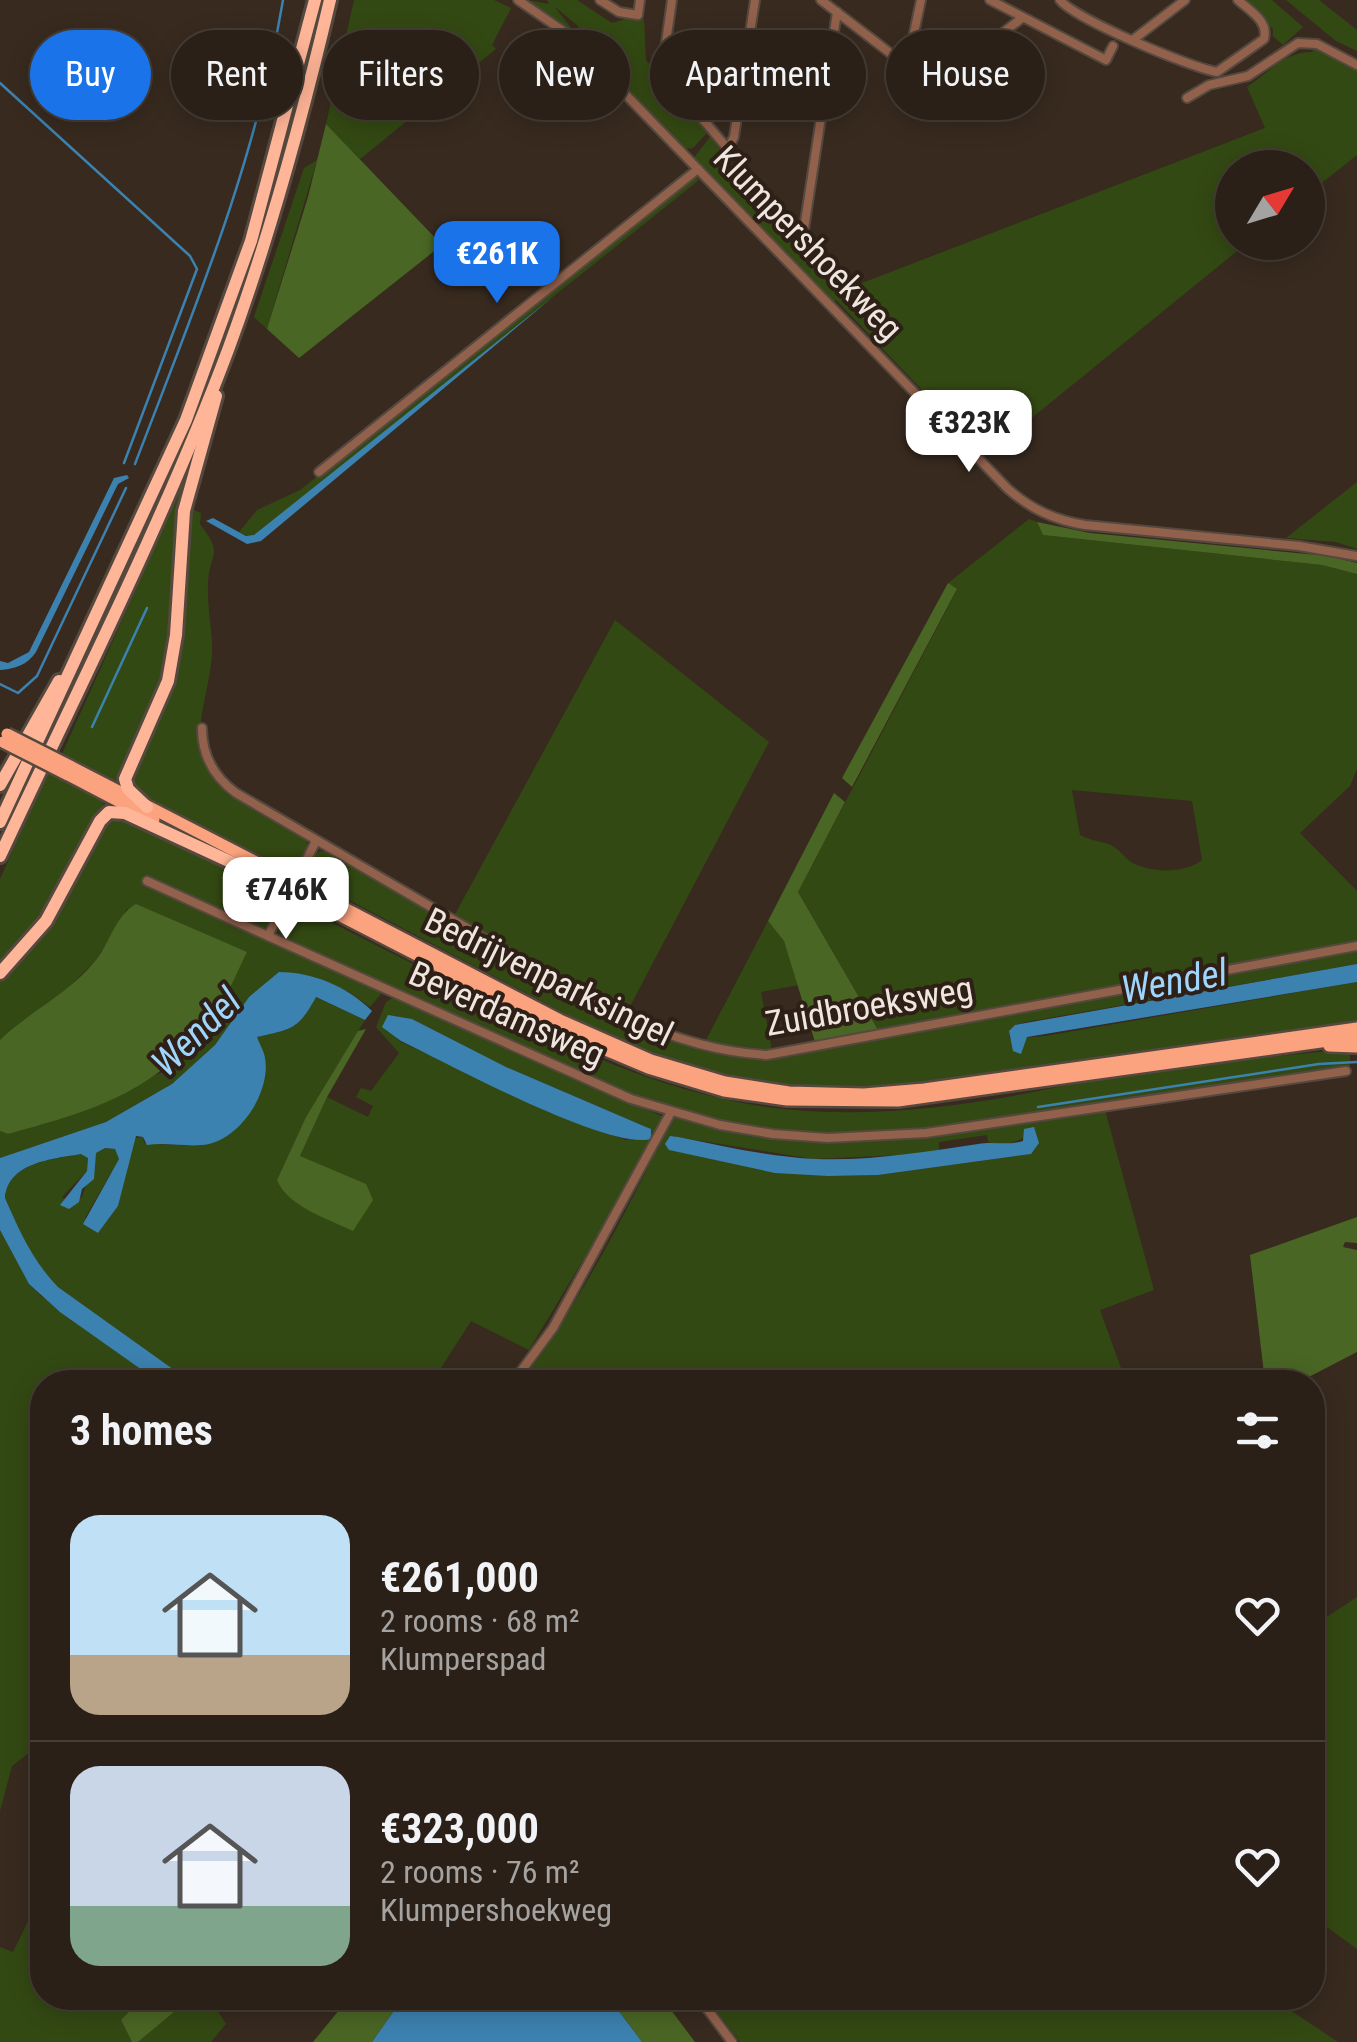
<!DOCTYPE html>
<meta charset="utf-8">
<style>
:root{--surface:#2a2017;--page:#322820;--text:#f1f3f6;--muted:#a5a3a1;--line:#463e36;--accent:#1a73e8}
body{margin:0;font-family:"Roboto Condensed",sans-serif;background:var(--page);color:var(--text);height:100vh;display:flex;flex-direction:column;font-size:38px;white-space:nowrap}
*{box-sizing:border-box;margin:0}
p{font-size:32px;color:var(--muted)}
.icon{flex:none;width:55px;height:55px;fill:none;stroke:currentColor;stroke-width:2;stroke-linecap:round;stroke-linejoin:round}
.map{position:relative;flex:1;overflow:hidden}
.side{position:absolute;left:30px;top:1370px;width:1295px;height:640px;display:flex;flex-direction:column;background:var(--surface);border-radius:40px;box-shadow:0 5px 25px #0003,0 0 0 2px var(--line)}
.side>*{flex:none}
.banner{position:absolute;left:30px;top:30px;width:1298px;height:90px;display:flex;gap:20px}
.needle{width:65px;rotate:52deg}
.fabs{position:absolute;left:1215px;top:150px;display:grid;gap:20px}
.fabs a{display:grid;place-items:center;width:110px;height:110px;border-radius:50%;background:var(--surface);box-shadow:0 5px 25px #0003,0 0 0 2px var(--line);font-size:50px}
.price{position:absolute;translate:-50% -85px;padding:0 22px;border-radius:20px;background:#fff;color:#222;font-size:32px;line-height:65px;filter:drop-shadow(0 2px 5px #0008)}
.price::after{content:'';position:absolute;left:50%;top:60px;width:30px;height:22px;margin-left:-15px;background:inherit;clip-path:polygon(0 0,100% 0,50% 100%)}
.price.on{background:var(--accent);color:#fff}
ul{padding:0;list-style:none}
li{display:flex;align-items:center;gap:30px;height:250px;padding:0 40px}
li+li{border-top:2px solid var(--line)}
li span{display:grid;place-items:center;flex:none;width:280px;height:200px;border-radius:30px;color:#555}
li>.icon{margin-inline-start:auto}
span .icon{width:120px;height:120px;fill:#fffc;stroke-width:1}
li b{font-size:42px}
h2{display:flex;justify-content:space-between;align-items:center;height:120px;padding:0 40px;font-size:42px}
.tag{padding:0 35px;border-radius:45px;background:var(--surface);box-shadow:0 5px 25px #0003,0 0 0 2px var(--line);font-size:35px;line-height:90px}
.tag.on{background:var(--accent);color:#fff}
.map>svg:first-child{display:block}
.green{fill:#334913;fill-rule:evenodd}
.forest{fill:#4a6624}
.water{fill:#3c82b0}
.lines{fill:none;stroke-linecap:round;stroke-linejoin:round}
.stream{stroke:#3c82b0;stroke-width:2.5}
.minor-casing{stroke:#55483e;stroke-width:12}
.trunk-casing{stroke:#55483e;stroke-width:16}
.motorway-casing{stroke:#55483e;stroke-width:18}
.minor{stroke:#92614c;stroke-width:8}
.trunk{stroke:#faa37e;stroke-width:11}
.motorway{stroke:#ffb597;stroke-width:12}
.trunk-bridge-casing{stroke:#55483e;stroke-width:16;stroke-linecap:butt}
.trunk-bridge{stroke:#faa37e;stroke-width:11}
.labels{text-anchor:middle;stroke-width:8;stroke-linejoin:round;paint-order:stroke}
.street-label{font-size:35px;fill:#efe6df;stroke:#2e2016}
.water-label{font-size:38px;font-style:italic;fill:#a0d6fd;stroke:#2e2016}
</style>
<div class="map">
<svg width="1357" height="2042" viewBox="0 0 1357 2042">
<rect width="100%" height="100%" fill="#382a1f"/>
<g class="green">
<polygon points="354,0 494,0 511,8 492,45 496,49 360,159 326,124"/>
<polygon points="527,0 549,4 547,0 577,0 612,23 631,17 644,19 646,60 707,133 693,148 684,149 597,58 612,34 589,50 578,26 554,6 575,33"/>
<polygon points="1242,0 1272,0 1303,27 1283,45 1273,36 1273,29"/>
<polygon points="1286,0 1319,0 1357,30 1357,51 1336,41"/>
<path d="M 1315,48 L 1357,70 L 1357,155 L 1308,194 L 1308,168 L 1232,168 L 1232,242 L 1247,243 L 985,456 L 836,300 L 832,303 L 693,159 L 710,137 L 836,293 L 1265,128 L 1247,87 C 1269,72 1284,52 1312,52 Z"/>
<polygon points="317,160 267,329 254,317 304,168"/>
<polygon points="696,177 699,180 259,532 250,537 239,532 257,510 300,490"/>
<polygon points="192,465 177,529 168,660 154,704 113,784 62,754"/>
<polygon points="1357,482 1357,549 1336,542 1286,538"/>
<path d="M 191,509 L 201,513 L 200,524 C 225,557 209,550 208,586 C 207,609 213,632 212,655 C 209,698 185,742 216,780 C 238,808 277,819 306,839 L 309,850 L 298,874 L 140,796 L 131,782 L 173,683 Z"/>
<path d="M 1029,519 L 1037,522 L 1043,535 L 1322,565 L 1357,574 L 1357,769 L 1350,786 L 1300,833 L 1357,891 L 1357,941 L 878,1030 L 798,892 L 957,590 L 948,583 ZM 1072,790 L 1192,801 L 1202,860 C 1185,874 1150,873 1131,862 C 1124,857 1119,849 1111,845 C 1101,841 1091,841 1080,835 Z"/>
<polygon points="615,620 769,742 626,1014 453,918"/>
<polygon points="47,773 104,800 103,806 56,900 0,968 0,879"/>
<polygon points="118,817 132,820 284,899 270,926 260,929 169,895 376,988 381,994 370,1007 349,992 315,977 249,997 215,1045 172,1084 106,1122 0,1158 0,1131 8,1134 163,1072 213,1018 247,952 127,909 96,960 69,987 0,1040 0,981 44,934 71,891 97,831"/>
<polygon points="320,851 328,852 601,1009 744,1056 1357,949 1357,964 1026,1022 1015,1025 1009,1032 1010,1039 1045,1036 1357,982 1357,1023 894,1086 814,1088 754,1081 710,1072 612,1038 303,876 312,857"/>
<path d="M 289,901 L 607,1062 C 664,1085 721,1102 783,1109 C 869,1118 963,1107 1048,1089 C 1133,1071 1231,1061 1319,1052 L 1350,1051 L 1350,1069 L 926,1131 L 803,1135 L 745,1127 L 623,1095 L 284,939 L 276,929 Z"/>
<polygon points="768,921 784,941 799,985 761,992 772,1050 705,1042"/>
<path d="M 315,997 L 365,1020 L 306,1117 L 277,1180 L 300,1156 L 327,1097 L 368,1117 L 373,1106 L 356,1097 L 361,1088 L 371,1091 L 399,1053 L 376,1027 L 386,1002 L 394,997 L 664,1117 L 659,1134 L 529,1350 L 471,1321 L 432,1382 L 191,1382 L 58,1287 L 30,1256 L 5,1198 C 9,1161 53,1160 81,1154 L 88,1157 L 87,1171 L 62,1197 L 72,1204 L 82,1197 L 96,1153 L 105,1148 L 115,1149 L 119,1159 L 85,1218 L 98,1233 L 118,1206 L 134,1138 L 143,1137 L 144,1143 C 162,1144 181,1146 199,1145 C 233,1142 260,1107 264,1075 C 266,1063 259,1048 256,1037 C 291,1030 299,1030 315,997 ZM 392,1016 L 412,1019 L 506,1067 L 646,1127 L 652,1133 L 626,1140 L 586,1126 L 401,1042 L 390,1031 Z"/>
<path d="M 1105,1110 L 1154,1290 L 1100,1310 L 1126,1382 L 520,1382 C 578,1306 632,1204 672,1116 L 741,1132 L 872,1141 ZM 987,1135 L 988,1142 L 1003,1146 L 1026,1137 L 1031,1154 L 878,1175 L 828,1176 L 670,1136 L 814,1159 L 923,1154 L 939,1150 L 939,1142 Z"/>
<polygon points="0,1230 29,1284 41,1296 159,1382 42,1382 42,1743 12,1766 0,1811"/>
<polygon points="1357,1597 1357,1949 1312,1916 1313,1626"/>
<polygon points="42,1893 42,1998 56,1998 57,2006 71,1998 142,1998 121,2020 132,2042 0,2042 0,1947 13,1952"/>
<polygon points="167,1998 209,1998 226,2024 211,2042 138,2042 174,2012"/>
<polygon points="706,1998 1272,1998 1338,2042 740,2042"/>
</g>
<g class="forest">
<polygon points="326,124 442,245 299,358 267,329 308,197"/>
<polygon points="1037,522 1090,533 1328,556 1357,563 1357,574 1322,565 1043,535"/>
<polygon points="948,583 957,589 852,787 842,778"/>
<polygon points="834,793 845,802 798,892 878,1030 815,1042 784,941 768,921"/>
<path d="M 136,904 L 247,952 C 236,974 226,1000 211,1020 C 153,1094 94,1110 8,1134 L 0,1131 L 0,1040 C 30,1011 70,993 96,960 C 110,942 116,915 136,904 Z"/>
<path d="M 366,1029 L 327,1097 L 300,1156 L 366,1184 L 373,1200 L 353,1231 C 329,1219 288,1207 277,1180 L 306,1117 L 358,1031 Z"/>
<polygon points="1357,1217 1357,1243 1345,1242 1343,1247 1357,1250 1357,1352 1299,1382 1265,1382 1250,1255"/>
<polygon points="142,1998 167,1998 174,2012 138,2042 132,2042 121,2020"/>
<polygon points="349,1998 403,1998 372,2042 313,2042"/>
<polygon points="609,1998 662,1998 695,2042 642,2042"/>
</g>
<g class="water">
<polygon points="553,297 261,541 247,544 206,521 213,518 246,536 254,535"/>
<path d="M 127,475 L 129,478 L 118,484 L 36,652 C 27,665 15,669 0,670 L 0,661 L 8,663 L 29,652 L 114,478 Z"/>
<polygon points="1357,964 1357,982 1027,1037 1021,1054 1013,1051 1009,1031 1015,1025"/>
<path d="M 279,972 C 313,972 348,987 372,1011 L 365,1020 L 316,997 C 298,1030 292,1029 257,1037 C 259,1043 264,1051 265,1058 C 271,1091 242,1136 209,1144 C 190,1148 167,1142 147,1145 L 143,1137 L 136,1136 L 118,1206 L 98,1233 L 83,1224 L 119,1159 L 115,1149 L 105,1148 L 96,1153 L 94,1179 L 82,1189 L 79,1202 L 69,1209 L 60,1205 L 87,1171 L 88,1158 L 81,1154 C 53,1159 8,1162 5,1198 C 20,1232 32,1260 58,1287 L 191,1382 L 159,1382 L 60,1312 L 29,1284 L 0,1230 L 0,1158 L 106,1122 L 172,1084 L 215,1045 L 249,997 Z"/>
<path d="M 388,1015 L 412,1019 L 506,1067 L 646,1127 L 651,1129 L 651,1139 C 609,1151 447,1063 401,1041 L 382,1027 Z"/>
<path d="M 1034,1127 L 1039,1143 L 1031,1154 L 878,1175 L 828,1176 L 775,1173 L 669,1150 L 665,1144 L 670,1136 L 678,1137 C 723,1146 769,1157 816,1159 C 871,1161 924,1152 978,1144 C 994,1141 1006,1146 1023,1141 L 1024,1129 Z"/>
<polygon points="403,1998 609,1998 642,2042 372,2042"/>
</g>
<g class="lines">
<g class="stream">
<polyline points="0,83 190,256 197,269 124,463"/>
<path d="M 135,464 C 193,312 256,162 283,0"/>
<polyline points="0,684 18,693 37,676 126,488"/>
<polyline points="92,727 147,608"/>
<polyline points="1038,1107 1319,1064 1357,1062"/>
</g>
<defs>
<g id="minor">
<path d="M 518,0 L 566,33 L 1008,489 C 1031,509 1054,520 1085,525 L 1299,546 L 1357,556"/>
<polyline points="600,0 619,12 638,15 640,0"/>
<polyline points="672,0 662,71 728,149 734,137 755,0"/>
<polyline points="821,0 907,66 921,0"/>
<polyline points="990,0 1106,60 1113,46"/>
<path d="M 1060,0 C 1075,19 1189,67 1217,72 L 1264,39 C 1269,21 1250,11 1238,0"/>
<polyline points="1134,39 1185,0"/>
<polyline points="983,48 1022,18"/>
<polyline points="1187,98 1209,85 1248,76 1298,43 1317,44 1357,65"/>
<polyline points="804,229 837,12"/>
<polyline points="319,472 698,169"/>
<path d="M 202,728 C 202,755 214,777 236,793 C 313,838 390,883 467,928 C 560,983 656,1049 767,1055 L 1357,946"/>
<polyline points="147,881 268,936 316,841"/>
<polyline points="268,936 631,1099 720,1125 773,1134 828,1138 926,1133 1346,1071"/>
<polyline points="513,1382 553,1328 671,1112"/>
<polyline points="699,1998 732,2042"/>
</g>
<g id="trunk">
<polyline points="70,766 287,878"/>
<polyline points="66,774 154,820"/>
<polyline points="304,887 560,1020 651,1060 725,1082 789,1092 864,1094 924,1089 1357,1028"/>
<polyline points="300,895 584,1041 648,1068 724,1091 787,1100 898,1101 1357,1037"/>
<polyline points="1329,1046 1357,1047"/>
</g>
<g id="motorway">
<polyline points="0,785 59,681"/>
<polyline points="147,807 128,789 125,779 168,681 176,635 184,511 216,396"/>
<polyline points="0,822 186,420 251,241 315,0"/>
<path d="M 0,856 C 78,689 163,523 228,350 C 270,236 302,119 330,0"/>
<polyline points="0,973 46,921 100,821 109,812 125,813 276,883"/>
</g>
</defs>
<use href="#minor" class="minor-casing"/>
<use href="#trunk" class="trunk-casing"/>
<use href="#motorway" class="motorway-casing"/>
<use href="#minor" class="minor"/>
<use href="#trunk" class="trunk"/>
<use href="#motorway" class="motorway"/>
<defs>
<g id="trunk-bridge">
<polyline points="7,734 70,766"/>
<polyline points="3,742 66,774"/>
<polyline points="287,878 304,887"/>
<polyline points="282,886 300,895"/>
</g>
</defs>
<use href="#trunk-bridge" class="trunk-bridge-casing"/>
<use href="#trunk-bridge" class="trunk-bridge"/>
</g>
<g class="labels">
<g class="street-label">
<text transform="translate(808 243) rotate(46)" y="12">Klumpershoekweg</text>
<text transform="translate(549 977) rotate(26)" y="12">Bedrijvenparksingel</text>
<text transform="translate(869 1006) rotate(-10)" y="12">Zuidbroeksweg</text>
<text transform="translate(507 1014) rotate(24)" y="12">Beverdamsweg</text>
</g>
<g class="water-label">
<text transform="translate(1174 981) rotate(-10)" y="13">Wendel</text>
<text transform="translate(196 1032) rotate(-44)" y="13">Wendel</text>
</g>
</g>
</svg>
<div class="fabs">
<a><svg class="needle" viewBox="-14 -14 28 28"><path d="M0-13l5 13h-10z" fill="#e53935"/><path d="M0 13l5-13h-10z" fill="#a5a3a1"/></svg></a>
</div>
<b class="price on" style="left:497px;top:306px">€261K</b>
<b class="price" style="left:969px;top:475px">€323K</b>
<b class="price" style="left:286px;top:942px">€746K</b>
<div class="banner">
<a class="tag on">Buy</a>
<a class="tag">Rent</a>
<a class="tag">Filters</a>
<a class="tag">New</a>
<a class="tag">Apartment</a>
<a class="tag">House</a>
</div>
<section class="side">
<h2>3 homes<svg class="icon" aria-label="filters" viewBox="0 0 24 24"><path d="M4 7h16M4 17h16"/><circle cx="9" cy="7" r="2"/><circle cx="15" cy="17" r="2"/></svg></h2>
<ul>
<li><span style="background:linear-gradient(#bfe0f5 70%,#b9a48a 0)"><svg class="icon" aria-label="home" viewBox="0 0 24 24"><path d="M3 11l9-7 9 7M6 9v11h12V9"/></svg></span><div><b>€261,000</b><p>2 rooms · 68 m²</p><p>Klumperspad</p></div><svg class="icon" aria-label="heart" viewBox="0 0 24 24"><path d="M12 20l-8-8c-3-5 5-10 8-4 3-6 11-1 8 4z"/></svg></li>
<li><span style="background:linear-gradient(#c9d6e8 70%,#7fa58c 0)"><svg class="icon" aria-label="home" viewBox="0 0 24 24"><path d="M3 11l9-7 9 7M6 9v11h12V9"/></svg></span><div><b>€323,000</b><p>2 rooms · 76 m²</p><p>Klumpershoekweg</p></div><svg class="icon" aria-label="heart" viewBox="0 0 24 24"><path d="M12 20l-8-8c-3-5 5-10 8-4 3-6 11-1 8 4z"/></svg></li>
</ul>
</section>
</div>
